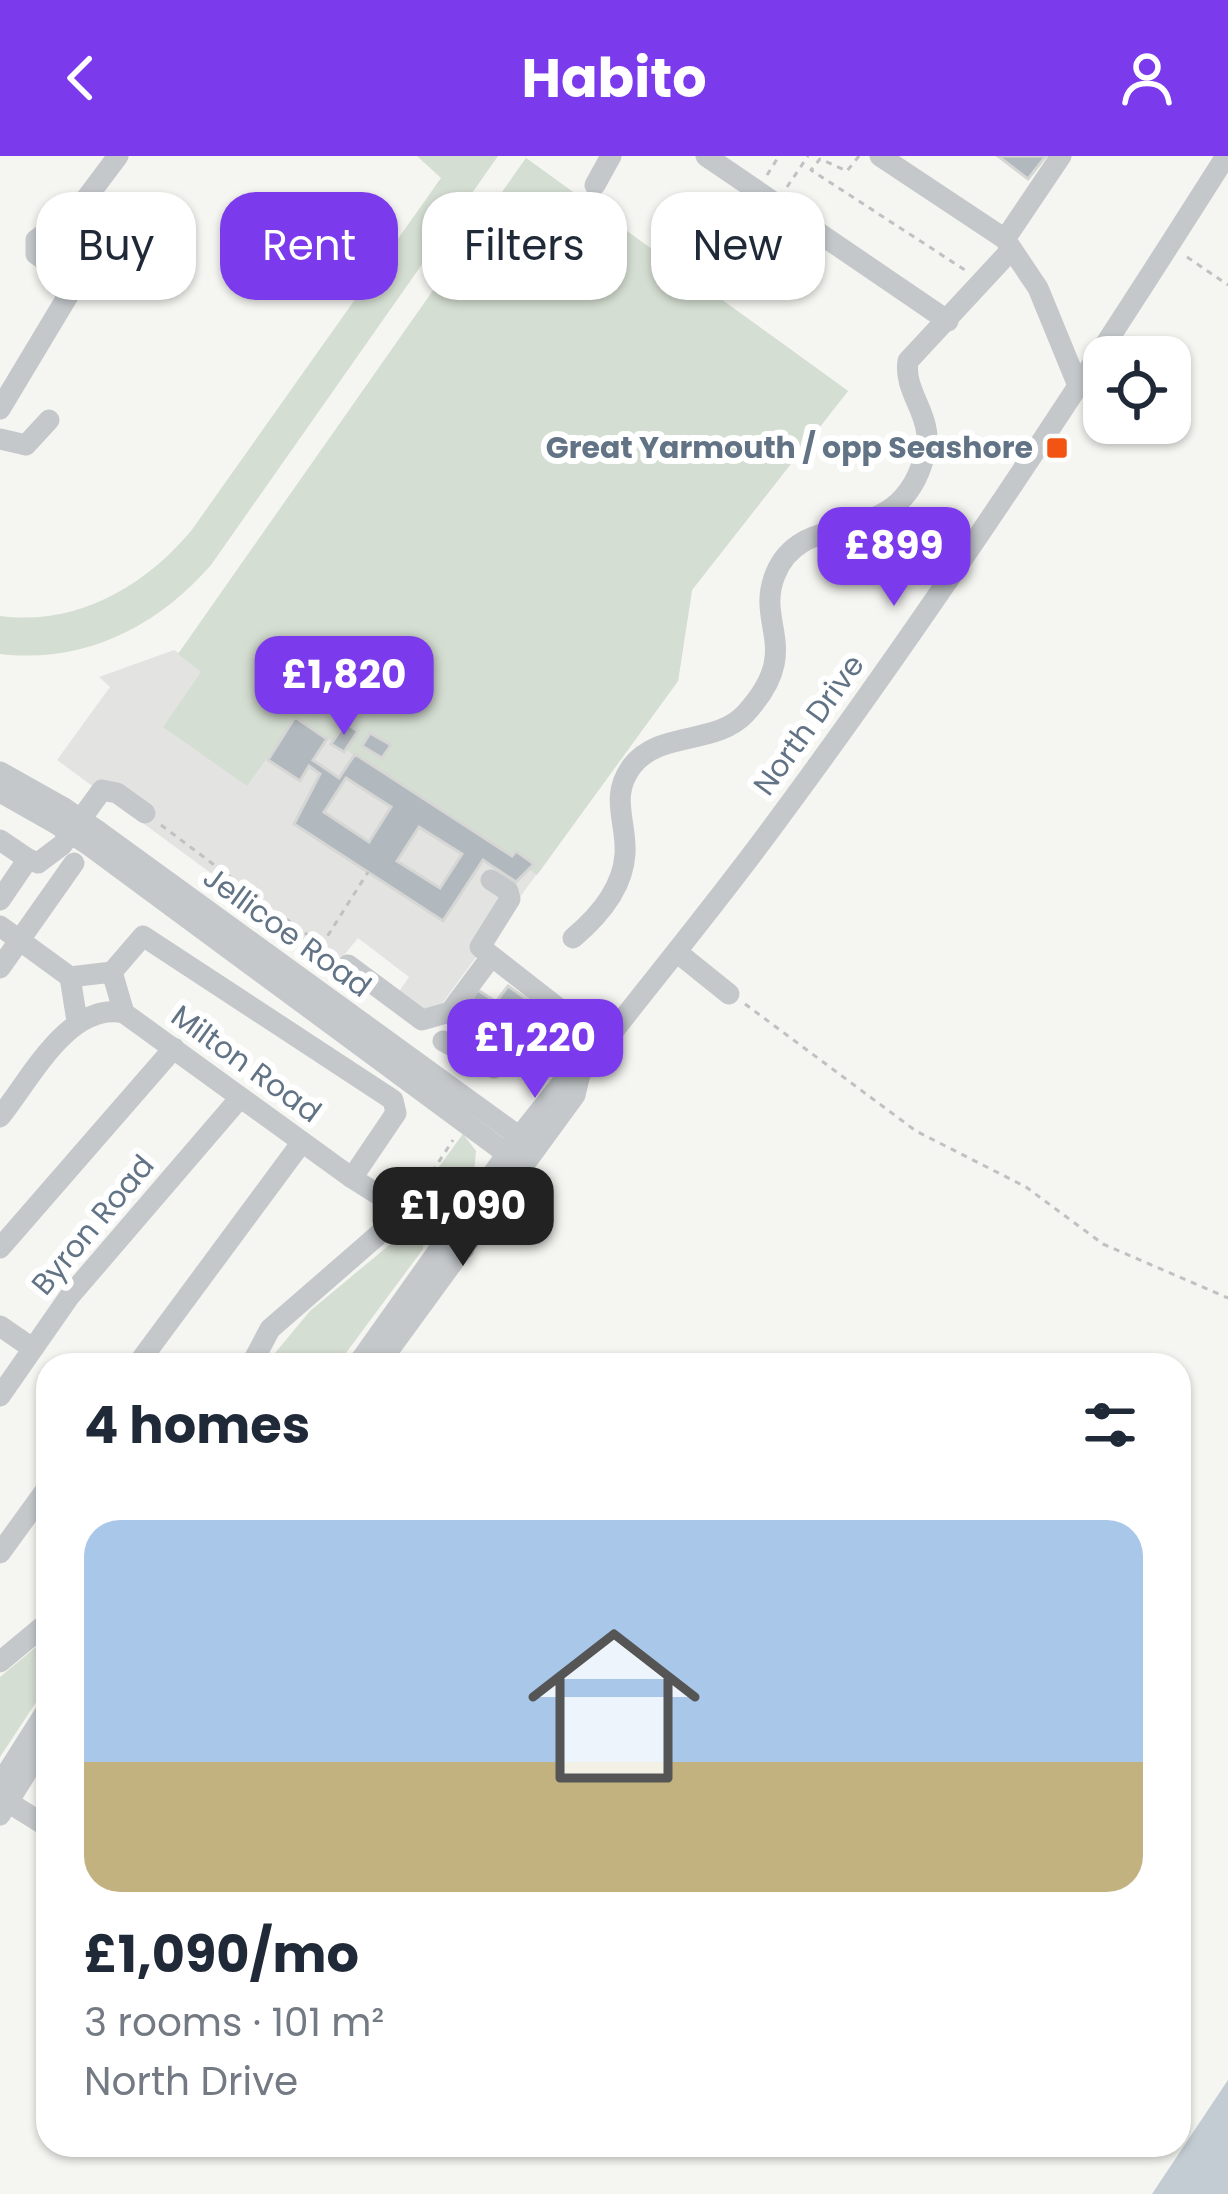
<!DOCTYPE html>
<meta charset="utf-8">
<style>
:root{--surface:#fff;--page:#f6f6f7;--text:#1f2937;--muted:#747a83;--accent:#7c3aed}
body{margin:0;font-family:Poppins,sans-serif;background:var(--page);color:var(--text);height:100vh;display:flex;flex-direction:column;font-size:45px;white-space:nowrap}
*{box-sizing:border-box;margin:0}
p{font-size:39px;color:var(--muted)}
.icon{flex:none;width:66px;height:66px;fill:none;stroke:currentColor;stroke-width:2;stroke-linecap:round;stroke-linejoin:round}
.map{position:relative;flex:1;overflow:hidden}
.details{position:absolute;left:36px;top:1197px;width:1155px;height:804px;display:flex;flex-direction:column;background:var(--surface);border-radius:36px;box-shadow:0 3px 9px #0004}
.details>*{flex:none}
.top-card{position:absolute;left:36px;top:36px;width:1158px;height:108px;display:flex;gap:24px}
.fabs{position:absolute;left:1083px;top:180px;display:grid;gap:24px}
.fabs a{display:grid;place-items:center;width:108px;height:108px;border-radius:24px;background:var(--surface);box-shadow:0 3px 9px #0004;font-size:60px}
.price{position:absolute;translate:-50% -102px;padding:0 27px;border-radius:24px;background:var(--accent);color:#fff;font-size:39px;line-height:78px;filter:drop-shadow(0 3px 6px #0008)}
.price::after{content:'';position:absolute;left:50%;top:72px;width:36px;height:27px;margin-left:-18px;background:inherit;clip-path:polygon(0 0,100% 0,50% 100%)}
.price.selected{background:#222;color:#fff}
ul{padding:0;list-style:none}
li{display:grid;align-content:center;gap:24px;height:636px;padding:0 48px}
li span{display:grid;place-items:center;height:372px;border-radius:36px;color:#555}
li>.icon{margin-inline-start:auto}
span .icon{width:216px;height:216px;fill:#fffc;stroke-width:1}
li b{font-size:51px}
h2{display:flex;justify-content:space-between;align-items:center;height:144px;padding:0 48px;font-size:51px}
.chip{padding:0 42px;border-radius:36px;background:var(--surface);box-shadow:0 3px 9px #0004;font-size:42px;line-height:108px}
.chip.selected{background:var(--accent);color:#fff}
header{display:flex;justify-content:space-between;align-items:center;height:156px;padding:0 48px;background:var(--accent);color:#fff;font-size:54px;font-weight:700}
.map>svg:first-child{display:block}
.built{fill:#e3e4e2}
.green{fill:#d5ded2}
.water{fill:#c2ccd2}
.building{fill:#b1b8be;stroke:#d6d7d4;stroke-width:3;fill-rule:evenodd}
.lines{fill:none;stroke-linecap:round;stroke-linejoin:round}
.path{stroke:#c0c1c3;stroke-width:3;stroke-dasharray:6 6;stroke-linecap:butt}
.minor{stroke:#c4c8cb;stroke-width:21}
.minor-bridge{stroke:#c4c8cb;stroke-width:21}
.poi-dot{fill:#f35313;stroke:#fff;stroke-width:4.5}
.labels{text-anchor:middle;stroke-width:12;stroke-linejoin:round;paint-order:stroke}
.poi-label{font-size:30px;font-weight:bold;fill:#617385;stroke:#fff;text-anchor:end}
.street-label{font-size:30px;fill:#617385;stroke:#fff}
</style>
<header><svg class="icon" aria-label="back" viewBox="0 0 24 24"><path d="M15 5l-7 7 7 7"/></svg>Habito<svg class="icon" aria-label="person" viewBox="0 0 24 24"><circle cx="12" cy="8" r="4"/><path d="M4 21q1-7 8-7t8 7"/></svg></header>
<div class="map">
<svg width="1228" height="2038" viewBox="0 0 1228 2038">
<rect width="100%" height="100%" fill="#f5f5f1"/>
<polygon class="built" points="526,2 848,235 692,434 678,525 441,849 422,855 398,837 409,821 358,782 336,809 57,604 110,531 99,521 174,494 179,497"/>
<g class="green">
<path d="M 417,0 L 498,0 L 211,409 C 157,471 84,508 0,498 L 0,460 C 76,470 143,432 191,375 L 441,22 Z"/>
<polygon points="526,2 848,235 692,434 678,525 537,719 530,714 534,708 516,695 512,700 296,562 247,630 163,571 201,516 178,498"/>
<polygon points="463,978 476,995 474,1018 430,1058 413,1046"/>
<polygon points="411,1071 423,1080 423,1093 337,1209 265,1209 310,1155"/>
<polygon points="48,1481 48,1528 0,1601 0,1521"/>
</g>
<polygon class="water" points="1228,1924 1228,2038 1152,2038"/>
<g class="building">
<polygon points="998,0 1046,0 1028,23"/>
<path d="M 295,561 L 327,583 L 313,604 L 339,622 L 355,598 L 512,700 L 516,695 L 534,708 L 516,726 L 483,704 L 443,765 L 294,668 L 320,618 L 309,610 L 300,625 L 268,604 ZM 346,622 L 391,651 L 369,686 L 324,656 ZM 419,671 L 462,698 L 440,732 L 397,705 Z"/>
<polygon points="345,567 358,575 344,596 331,588"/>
<polygon points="370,577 391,589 382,602 362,590"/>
<polygon points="508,830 532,847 522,862 512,858 502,880 491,881 482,870 471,878 464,868 458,869 456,863 478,834 496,846"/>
</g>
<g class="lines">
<g class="path">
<polyline points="859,0 847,15 820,3 811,14 968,116"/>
<polyline points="767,19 779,0"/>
<polyline points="787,31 808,0"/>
<polyline points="1187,101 1228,129"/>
<polyline points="1095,244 1104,251"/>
<polyline points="161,669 321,789"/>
<polyline points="330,812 322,802 325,784 368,716"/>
<polyline points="745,848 916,975 1026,1031 1103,1088 1228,1142"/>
<polyline points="419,1036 453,984"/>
</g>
<g class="minor">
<polyline points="706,0 948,165"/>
<polyline points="880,0 1005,83"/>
<polyline points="1061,0 1005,83 1038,132 1079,232"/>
<polyline points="595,29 611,0"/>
<polyline points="0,253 72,133 65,118 36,98 36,84 79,52 118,0"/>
<polyline points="0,283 26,289 49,264"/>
<polyline points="0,616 64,652"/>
<polyline points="0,636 55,667"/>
<polyline points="98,675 535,992"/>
<polyline points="0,684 28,703"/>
<polyline points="90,690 522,1009"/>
<polyline points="491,724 508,735 510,743 480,791 603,887"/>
<polyline points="0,744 28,703 38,707 62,689 102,634 117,637 145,657"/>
<polyline points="0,770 70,821 77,865"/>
<path d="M 573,782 C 598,761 623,733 625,698 C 627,665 609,641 632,610 C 660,574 716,590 746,557 C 804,493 755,469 775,419 C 803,346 903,401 926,293 C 933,260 903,236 908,205 L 1010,95"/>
<polyline points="678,797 729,838"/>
<polyline points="348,809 422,864 450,856 491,801"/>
<polyline points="0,812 74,707"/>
<polyline points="112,816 143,780 393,944 396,957 352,1022"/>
<polyline points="70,821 112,816 124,857 352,1022 464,1093"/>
<polyline points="443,885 494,912 540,891 580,918"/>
<path d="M 0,961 C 30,924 69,845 124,857"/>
<polyline points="0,1092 174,892"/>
<polyline points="0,1170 32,1192"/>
<polyline points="137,1209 302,986"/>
<polyline points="251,1209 270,1173 408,1053"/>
<polyline points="357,1209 519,981 561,928 580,918"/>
<path d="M 378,1209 L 575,939 L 580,918 C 643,836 709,757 771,673 C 932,456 1081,229 1226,0"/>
<polyline points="0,1240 69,1141 239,943"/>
<polyline points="0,1397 48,1331"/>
<polyline points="0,1506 48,1466"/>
<polyline points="0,1628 48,1552"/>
<polyline points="8,1646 48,1671"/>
<polyline points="0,1659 48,1582"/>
</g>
<g class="minor-bridge">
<polyline points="64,652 98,675"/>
<polyline points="55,667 90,690"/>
</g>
</g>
<rect class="poi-dot" x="1045" y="280" width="24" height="24" rx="6"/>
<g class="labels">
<g class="poi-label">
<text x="1033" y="302">Great Yarmouth / opp Seashore</text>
</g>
<g class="street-label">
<text transform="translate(809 569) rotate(-54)" y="10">North Drive</text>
<text transform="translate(287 776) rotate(36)" y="10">Jellicoe Road</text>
<text transform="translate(246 908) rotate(36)" y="10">Milton Road</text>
<text transform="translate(93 1069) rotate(-50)" y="10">Byron Road</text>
</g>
</g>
</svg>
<div class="fabs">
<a><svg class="icon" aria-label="locate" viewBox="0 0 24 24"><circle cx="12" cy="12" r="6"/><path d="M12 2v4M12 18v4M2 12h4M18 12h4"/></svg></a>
</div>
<b class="price" style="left:894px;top:453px">£899</b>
<b class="price" style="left:344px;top:582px">£1,820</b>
<b class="price" style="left:535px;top:945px">£1,220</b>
<b class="price selected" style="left:463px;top:1113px">£1,090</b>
<div class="top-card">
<a class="chip">Buy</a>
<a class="chip selected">Rent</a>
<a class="chip">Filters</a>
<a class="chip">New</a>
</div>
<section class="details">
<h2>4 homes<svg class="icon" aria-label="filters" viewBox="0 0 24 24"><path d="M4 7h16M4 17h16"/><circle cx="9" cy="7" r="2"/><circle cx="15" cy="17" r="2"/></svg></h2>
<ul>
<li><span style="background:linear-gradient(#a9c7e8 65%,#c2b280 0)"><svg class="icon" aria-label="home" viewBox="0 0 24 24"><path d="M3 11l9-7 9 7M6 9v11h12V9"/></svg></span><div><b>£1,090/mo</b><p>3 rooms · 101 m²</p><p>North Drive</p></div></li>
</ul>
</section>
</div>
